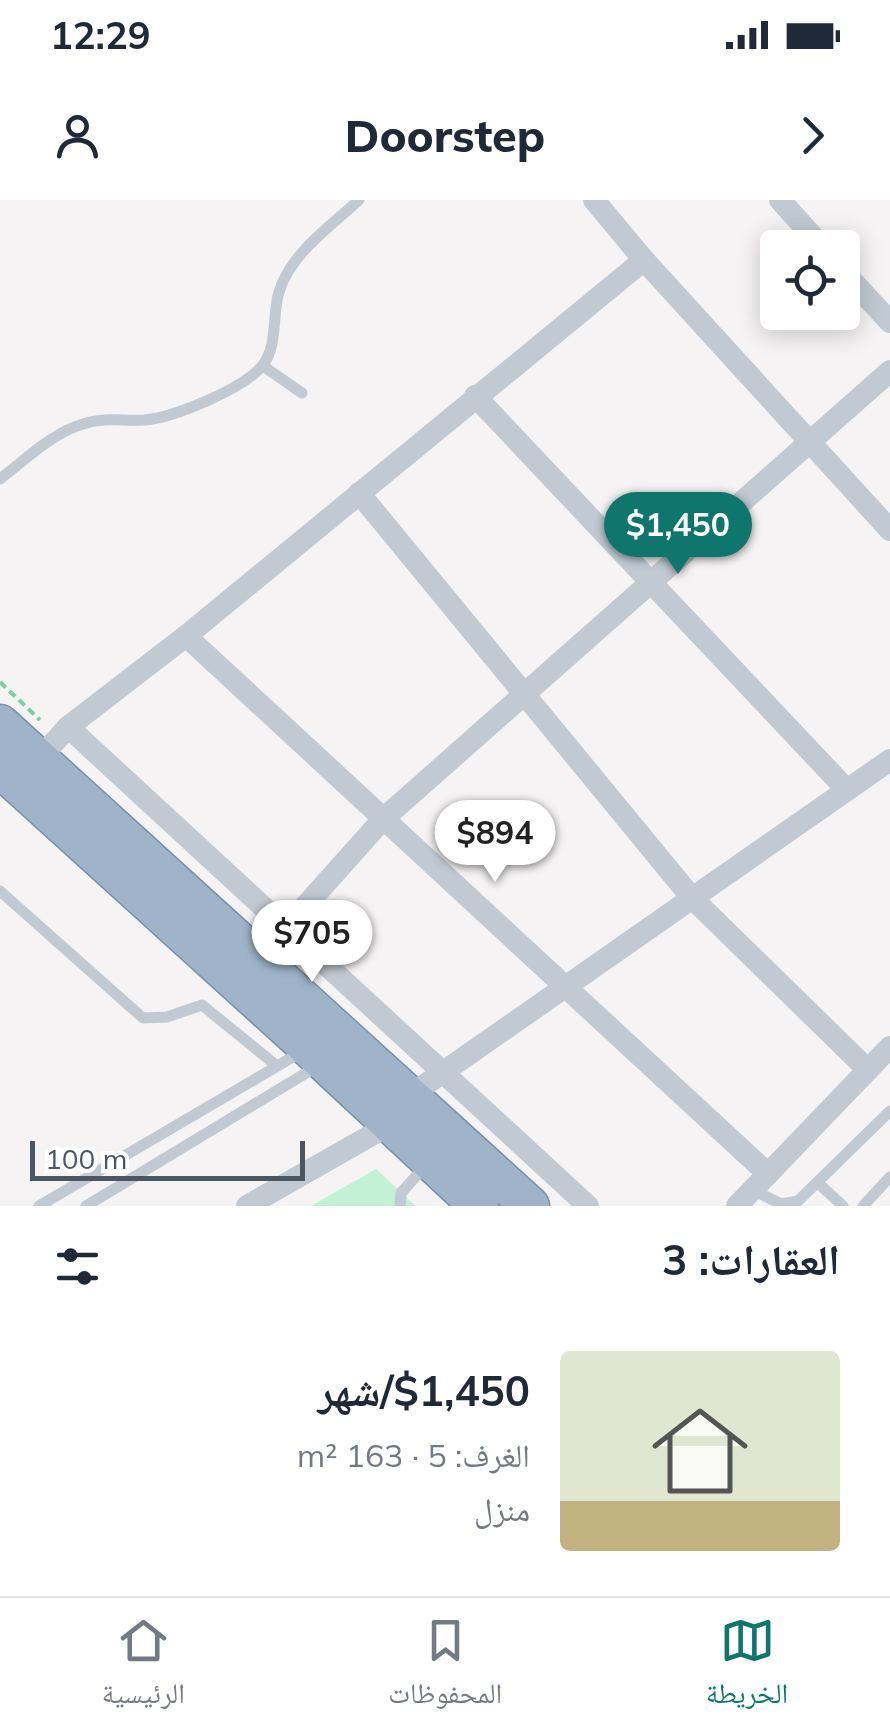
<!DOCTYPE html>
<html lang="ar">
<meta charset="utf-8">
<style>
:root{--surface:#fff;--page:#f2f2f3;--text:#1f2937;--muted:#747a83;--line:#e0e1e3;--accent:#0f766e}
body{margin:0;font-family:Mulish,"Noto Naskh Arabic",sans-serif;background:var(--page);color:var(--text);direction:rtl;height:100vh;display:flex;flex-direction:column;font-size:38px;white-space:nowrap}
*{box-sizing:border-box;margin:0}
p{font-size:32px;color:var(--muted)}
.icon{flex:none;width:55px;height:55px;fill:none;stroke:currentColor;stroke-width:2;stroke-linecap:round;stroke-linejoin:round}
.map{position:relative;height:1006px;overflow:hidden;direction:ltr}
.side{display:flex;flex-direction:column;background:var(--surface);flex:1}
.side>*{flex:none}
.fabs{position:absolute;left:760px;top:30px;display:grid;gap:20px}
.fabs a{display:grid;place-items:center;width:100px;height:100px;border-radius:10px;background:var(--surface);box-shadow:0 5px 25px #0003;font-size:50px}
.scale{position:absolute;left:30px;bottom:25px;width:275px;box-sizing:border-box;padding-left:10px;border:5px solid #4a5661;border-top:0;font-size:28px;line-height:35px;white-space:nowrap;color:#4a5661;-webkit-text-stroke:8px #fff;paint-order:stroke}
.price{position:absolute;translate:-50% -85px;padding:0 22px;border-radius:35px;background:#fff;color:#222;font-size:32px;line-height:65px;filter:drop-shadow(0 2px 5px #0008)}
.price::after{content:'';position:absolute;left:50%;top:60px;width:30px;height:22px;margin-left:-15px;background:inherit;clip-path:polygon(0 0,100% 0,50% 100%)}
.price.active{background:var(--accent);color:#fff}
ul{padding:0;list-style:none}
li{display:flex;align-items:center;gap:30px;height:250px;padding:0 50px}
li span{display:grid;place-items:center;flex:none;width:280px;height:200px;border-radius:10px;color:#555}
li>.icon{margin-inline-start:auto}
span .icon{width:120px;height:120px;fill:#fffc;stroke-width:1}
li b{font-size:42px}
h2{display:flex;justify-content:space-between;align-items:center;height:120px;padding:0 50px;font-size:42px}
.status{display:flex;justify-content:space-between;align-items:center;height:70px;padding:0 50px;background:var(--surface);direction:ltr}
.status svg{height:28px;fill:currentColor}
header{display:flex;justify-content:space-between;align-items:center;height:130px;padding:0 50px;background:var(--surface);font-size:45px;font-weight:800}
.tabs{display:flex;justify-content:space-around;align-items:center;height:140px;border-top:2px solid var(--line);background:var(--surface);font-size:28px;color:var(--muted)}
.tabs a{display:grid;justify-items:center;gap:5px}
.tabs .active{color:var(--accent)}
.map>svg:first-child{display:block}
.green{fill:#c3f1d5}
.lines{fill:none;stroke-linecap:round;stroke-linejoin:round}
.trunk-casing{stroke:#7690ad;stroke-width:41}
.path{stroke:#7ad0a6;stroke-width:4;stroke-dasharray:8 5;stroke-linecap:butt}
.service{stroke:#c1cad2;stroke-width:11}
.minor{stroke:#c1cad2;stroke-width:22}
.trunk{stroke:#9fb4c9;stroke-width:38}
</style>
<div class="status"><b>12:29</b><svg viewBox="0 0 49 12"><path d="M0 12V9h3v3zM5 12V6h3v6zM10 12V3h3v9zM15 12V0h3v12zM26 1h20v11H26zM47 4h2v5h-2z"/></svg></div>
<header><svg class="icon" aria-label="forward" viewBox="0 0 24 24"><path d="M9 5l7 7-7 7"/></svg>Doorstep<svg class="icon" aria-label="person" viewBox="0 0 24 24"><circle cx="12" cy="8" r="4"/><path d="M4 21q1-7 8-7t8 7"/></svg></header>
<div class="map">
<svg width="890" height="1006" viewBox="0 0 890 1006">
<rect width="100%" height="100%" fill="#f5f3f3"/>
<polygon class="green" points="376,969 416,1006 311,1006"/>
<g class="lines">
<defs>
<g id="trunk">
<polyline points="0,524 530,1006"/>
<polyline points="0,568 309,848 479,1006"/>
</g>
</defs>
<use href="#trunk" class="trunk-casing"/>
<polyline class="path" points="0,482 40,520"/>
<g class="service">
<polyline points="263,166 302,193"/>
<path d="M 0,279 C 25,260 52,233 83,224 C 104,217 122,221 144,220 C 173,218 243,189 262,166 C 278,148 272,114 279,92 C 290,54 332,25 359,0"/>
<polyline points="0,691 143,818 167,817 202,805 277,866"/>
<polyline points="818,983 843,1006"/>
<polyline points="753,990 781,1004 798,1001 890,911"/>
<polyline points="39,1006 303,851"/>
<polyline points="86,1006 321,864"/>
<polyline points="400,1006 401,993 426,965"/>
<polyline points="863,1006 890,977"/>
</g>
<g class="minor">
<polyline points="594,0 644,60 890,330"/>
<polyline points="780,0 823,48"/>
<polyline points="842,70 890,122"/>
<polyline points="475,196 847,590"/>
<polyline points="359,293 692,698 868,870"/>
<polyline points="186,436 768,974"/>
<polyline points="68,527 588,1006"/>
<polyline points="39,559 68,527 186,436 644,60"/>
<polyline points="258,759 383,619 890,171"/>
<polyline points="409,896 890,560"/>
<polyline points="247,1006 391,924"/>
<polyline points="737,1006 890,847"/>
</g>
<use href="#trunk" class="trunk"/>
</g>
</svg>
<div class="fabs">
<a><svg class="icon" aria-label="locate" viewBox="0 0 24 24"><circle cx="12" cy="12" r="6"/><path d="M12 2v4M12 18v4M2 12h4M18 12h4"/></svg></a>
</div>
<div class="scale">100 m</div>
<b class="price active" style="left:678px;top:377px">$1,450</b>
<b class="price" style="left:495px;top:685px">$894</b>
<b class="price" style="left:312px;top:785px">$705</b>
</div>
<section class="side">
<h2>العقارات: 3<svg class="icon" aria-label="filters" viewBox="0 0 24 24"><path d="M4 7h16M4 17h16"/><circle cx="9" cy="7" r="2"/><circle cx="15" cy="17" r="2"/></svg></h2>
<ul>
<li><span style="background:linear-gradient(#dfe7d0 75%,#c2b280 0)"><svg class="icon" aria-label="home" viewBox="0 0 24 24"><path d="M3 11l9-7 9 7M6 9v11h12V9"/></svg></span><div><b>$1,450/شهر</b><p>الغرف: 5 · 163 m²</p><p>منزل</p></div></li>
</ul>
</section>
<nav class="tabs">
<a class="active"><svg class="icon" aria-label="map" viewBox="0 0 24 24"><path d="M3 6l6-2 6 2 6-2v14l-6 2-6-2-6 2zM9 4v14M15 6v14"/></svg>الخريطة</a>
<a><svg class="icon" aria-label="saved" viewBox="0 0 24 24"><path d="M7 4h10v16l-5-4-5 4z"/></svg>المحفوظات</a>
<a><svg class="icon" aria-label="home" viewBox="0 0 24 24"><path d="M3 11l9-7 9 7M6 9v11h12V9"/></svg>الرئيسية</a>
</nav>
